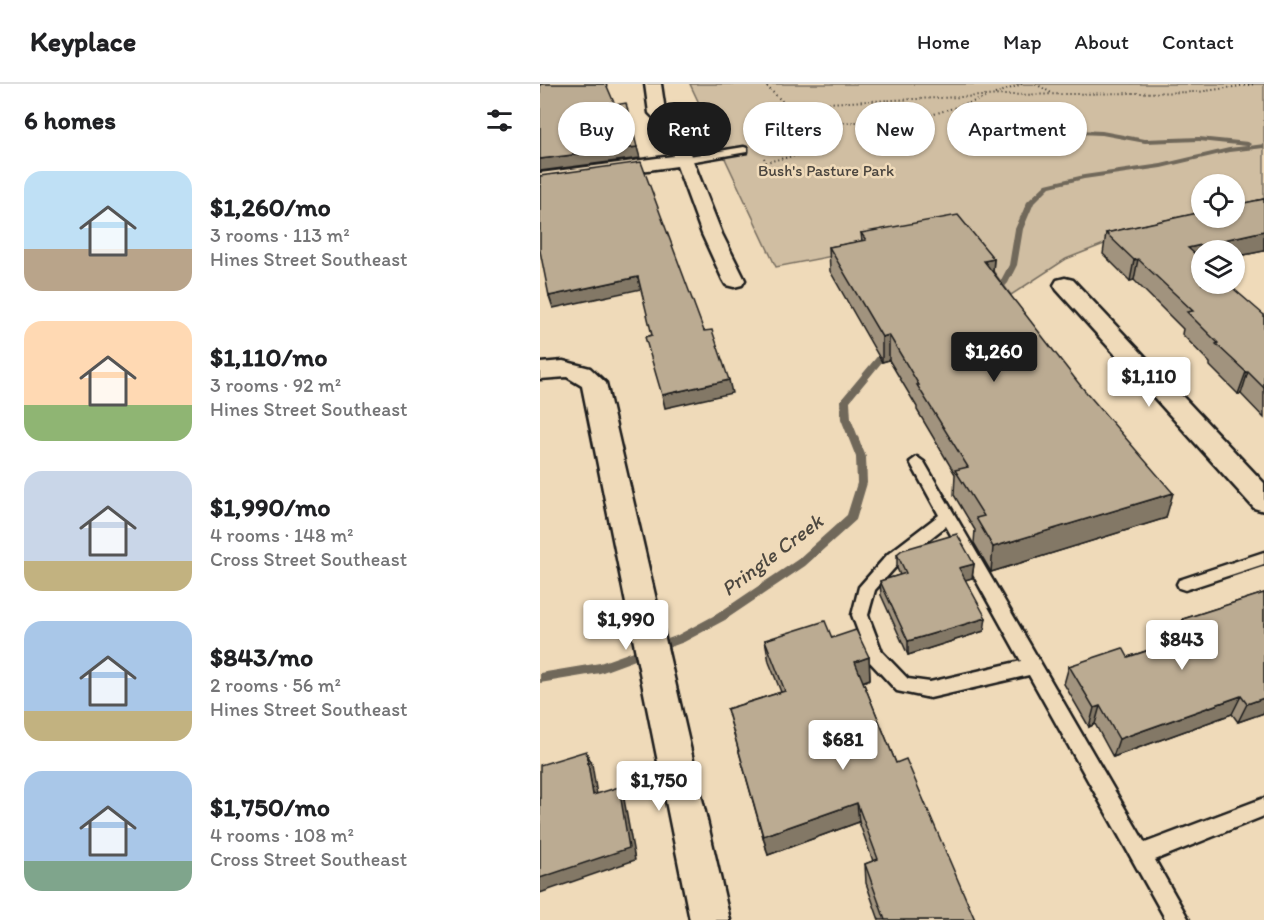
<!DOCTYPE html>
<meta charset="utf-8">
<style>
:root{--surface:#fff;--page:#f6f6f6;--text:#202124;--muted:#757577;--line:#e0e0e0;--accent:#1c1c1c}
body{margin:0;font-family:Itim,sans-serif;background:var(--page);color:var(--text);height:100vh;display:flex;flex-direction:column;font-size:22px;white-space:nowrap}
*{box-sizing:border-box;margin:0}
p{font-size:20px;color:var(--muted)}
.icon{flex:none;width:33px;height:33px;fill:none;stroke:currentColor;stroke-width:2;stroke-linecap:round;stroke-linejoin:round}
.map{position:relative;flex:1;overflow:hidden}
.panel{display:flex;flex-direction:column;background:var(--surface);width:540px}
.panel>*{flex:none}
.guide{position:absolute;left:18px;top:18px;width:570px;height:54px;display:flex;gap:12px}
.buttons{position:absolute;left:651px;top:90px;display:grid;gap:12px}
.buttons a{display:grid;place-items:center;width:54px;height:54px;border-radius:50%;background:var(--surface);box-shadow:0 2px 4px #0004;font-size:30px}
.price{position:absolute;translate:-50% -51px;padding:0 14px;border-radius:6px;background:#fff;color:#222;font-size:20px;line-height:39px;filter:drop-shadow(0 2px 3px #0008)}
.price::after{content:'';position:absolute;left:50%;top:36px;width:18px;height:14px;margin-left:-9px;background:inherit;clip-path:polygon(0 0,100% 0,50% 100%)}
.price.on{background:var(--accent);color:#fff}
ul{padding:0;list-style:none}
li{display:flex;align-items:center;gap:18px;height:150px;padding:0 24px}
li span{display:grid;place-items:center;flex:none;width:168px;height:120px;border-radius:18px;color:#555}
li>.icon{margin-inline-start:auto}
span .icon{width:72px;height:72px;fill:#fffc;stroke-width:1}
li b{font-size:26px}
h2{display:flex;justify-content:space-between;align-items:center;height:72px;padding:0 24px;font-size:26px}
.chip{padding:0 21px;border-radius:27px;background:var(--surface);box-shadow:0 2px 4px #0004;font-size:21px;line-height:54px}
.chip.on{background:var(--accent);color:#fff}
header{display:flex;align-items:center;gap:36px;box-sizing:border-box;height:84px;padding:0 30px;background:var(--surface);border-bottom:2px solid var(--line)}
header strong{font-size:28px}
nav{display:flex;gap:33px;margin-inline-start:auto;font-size:21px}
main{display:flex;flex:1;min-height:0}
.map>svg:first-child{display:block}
.green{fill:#d0bea2;stroke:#766d5f;stroke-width:1.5;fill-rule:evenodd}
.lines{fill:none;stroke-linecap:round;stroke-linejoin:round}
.stream{fill:#6f675a;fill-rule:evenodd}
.service-casing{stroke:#1c1c1c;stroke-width:5}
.minor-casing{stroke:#1c1c1c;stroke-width:5}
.path{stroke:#1c1c1c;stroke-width:2;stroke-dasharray:1 3;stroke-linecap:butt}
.service{fill:#efdab9;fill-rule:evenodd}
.minor{fill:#efdab9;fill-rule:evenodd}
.wall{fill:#a1937e;stroke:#1c1c1c;stroke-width:1.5}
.shaded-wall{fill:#837866;stroke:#1c1c1c;stroke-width:1.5}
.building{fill:#bbab92;stroke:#1c1c1c;stroke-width:1.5}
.labels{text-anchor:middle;stroke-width:5;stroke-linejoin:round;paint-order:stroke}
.far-park-label{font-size:16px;fill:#49443e;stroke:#efdab9}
.water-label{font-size:21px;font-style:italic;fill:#4d4840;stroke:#efdab9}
</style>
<header>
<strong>Keyplace</strong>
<nav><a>Home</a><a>Map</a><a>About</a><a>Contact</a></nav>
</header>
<main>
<section class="panel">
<h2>6 homes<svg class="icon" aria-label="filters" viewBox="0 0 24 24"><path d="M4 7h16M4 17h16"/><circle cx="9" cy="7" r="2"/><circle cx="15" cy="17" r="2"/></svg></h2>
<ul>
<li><span style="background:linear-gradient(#bfe0f5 65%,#b9a48a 0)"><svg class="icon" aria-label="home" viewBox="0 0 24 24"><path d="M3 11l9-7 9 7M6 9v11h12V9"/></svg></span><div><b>$1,260/mo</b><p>3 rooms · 113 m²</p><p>Hines Street Southeast</p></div></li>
<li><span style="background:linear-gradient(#ffd9b3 70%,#8fb573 0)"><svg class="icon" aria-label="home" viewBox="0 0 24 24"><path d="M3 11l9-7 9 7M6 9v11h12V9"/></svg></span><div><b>$1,110/mo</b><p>3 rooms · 92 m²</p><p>Hines Street Southeast</p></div></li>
<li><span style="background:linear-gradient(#c9d6e8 75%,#c2b280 0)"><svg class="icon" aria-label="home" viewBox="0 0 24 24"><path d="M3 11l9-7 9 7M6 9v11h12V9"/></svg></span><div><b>$1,990/mo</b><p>4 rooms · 148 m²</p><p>Cross Street Southeast</p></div></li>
<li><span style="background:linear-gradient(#a9c7e8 75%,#c2b280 0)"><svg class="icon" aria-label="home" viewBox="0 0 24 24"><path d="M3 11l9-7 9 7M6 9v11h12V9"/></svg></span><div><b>$843/mo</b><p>2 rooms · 56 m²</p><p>Hines Street Southeast</p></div></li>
<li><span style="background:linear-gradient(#a9c7e8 75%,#7fa58c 0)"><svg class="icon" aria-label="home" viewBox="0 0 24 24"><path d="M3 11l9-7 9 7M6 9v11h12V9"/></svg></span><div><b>$1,750/mo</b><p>4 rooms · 108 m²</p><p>Cross Street Southeast</p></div></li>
</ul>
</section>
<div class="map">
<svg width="724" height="836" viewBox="0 0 724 836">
<rect width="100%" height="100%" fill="#efdab9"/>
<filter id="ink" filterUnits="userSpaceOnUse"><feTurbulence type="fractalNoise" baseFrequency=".0167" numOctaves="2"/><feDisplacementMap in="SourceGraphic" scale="12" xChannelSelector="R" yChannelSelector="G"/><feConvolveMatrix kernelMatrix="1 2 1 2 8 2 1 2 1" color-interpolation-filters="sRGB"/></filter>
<g filter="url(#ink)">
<path class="green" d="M 150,0 L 724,0 L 724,128 L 564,160 L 526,175 L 471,211 L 427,152 L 416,148 L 236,183 ZM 662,100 L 694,100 L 694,134 L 662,134 Z"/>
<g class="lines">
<g class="stream">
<polygon points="485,39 514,45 562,47 605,55 659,53 708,58 711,60 709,62 724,60 724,64 689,68 621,84 544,95 510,103 494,119 483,145 477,181 468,199 457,211 454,211 450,209 461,196 469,181 475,145 487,118 506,100 544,91 621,80 689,64 707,62 659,57 605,59 562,51 514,49 483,42 482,41"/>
<polygon points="348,262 351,263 351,267 310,317 311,335 326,373 327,399 316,436 265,482 185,536 144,558 60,589 0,599 0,589 60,579 136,552 177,530 257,476 307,431 317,399 316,373 301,335 300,317 345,263"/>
</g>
<defs>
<g id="service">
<polygon points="204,63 207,64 207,68 143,79 138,76 143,73"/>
<path d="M 377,373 L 384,378 L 605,759 L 724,714 L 724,732 L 615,776 L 649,836 L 626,836 L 489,591 L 390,614 L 357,607 L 329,577 L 312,531 L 319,503 L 348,470 L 399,431 L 370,378 ZM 406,442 L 481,577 L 390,598 L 368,595 L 342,568 L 328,531 L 335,506 L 360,478 Z"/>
<polygon points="724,468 724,480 645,506 639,504 637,500 639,496"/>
</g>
<g id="minor">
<polygon points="105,0 121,0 125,27 138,39 182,150 205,196 202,201 194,203 186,201 183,196 162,150 137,82 0,101 0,89 133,72 121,41 109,29"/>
<polygon points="525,194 533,196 724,399 724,427 714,424 517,206 514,201 517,196"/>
<polygon points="23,277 50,284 66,299 190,836 150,836 42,302 27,293 0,295 0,279"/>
</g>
</defs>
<use href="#service" class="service-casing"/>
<use href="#minor" class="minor-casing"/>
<g class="path">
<polyline points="224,0 243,18 262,20 466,11 658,8 715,0"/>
<polyline points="496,0 513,10"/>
<polyline points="455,10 482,0"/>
<polyline points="221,52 275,40 378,35 445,14"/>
<polyline points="224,74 226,78 268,69 285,51 283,43 279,41"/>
</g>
<use href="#service" class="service"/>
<use href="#minor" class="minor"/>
</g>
<g class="wall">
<polygon points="724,115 724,167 694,173 662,166 662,200 724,231 724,334 701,310 698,310 670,282 670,279 642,250 643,245 594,196 590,197 563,170 566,149"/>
<polygon points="321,149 454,175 453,188 626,434 451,488 434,459 435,446 414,411 415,390 377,326 377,323 349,276 342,278 290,187 289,163 322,157"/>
<polygon points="357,470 434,480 432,494 425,496 444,547 368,571 341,511 340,497 360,491 357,484"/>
<polygon points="724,509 724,629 698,638 692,630 573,673 555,640 549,643 524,600 529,582 588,573 638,556 636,554 643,535"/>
<polygon points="292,554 329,573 330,595 323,598 356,679 435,836 339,836 326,799 325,780 333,777 319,738 228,771 187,625 241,608 229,578 225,556"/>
</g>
<g class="shaded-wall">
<polygon points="97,63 100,74 0,87 0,75"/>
<polygon points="724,147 724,167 694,173 694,166 662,166 662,181 648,164"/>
<polygon points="454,175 452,198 444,177"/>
<polygon points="598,175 594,196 590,197 594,176"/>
<polygon points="98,193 101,205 13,224 9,212"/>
<polygon points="349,251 349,276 342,278 342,253"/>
<polygon points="706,288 708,288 701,310 698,310"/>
<polygon points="189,296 192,309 125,324 122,311"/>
<polygon points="633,409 626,434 451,488 453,463"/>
<polygon points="434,480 432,494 418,498 419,484"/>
<polygon points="446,534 444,547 368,571 368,557"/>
<polygon points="329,573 330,595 316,600 315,578"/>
<polygon points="701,612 692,630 573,673 579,655"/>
<polygon points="724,614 724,629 698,638 707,620"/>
<polygon points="560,622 555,640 549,643 554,624"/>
<polygon points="46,667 52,680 59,723 53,711"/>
<polygon points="79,703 84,715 95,776 0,809 0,794"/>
<polygon points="317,719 319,738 228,771 223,752"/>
</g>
<g class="building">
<polygon points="0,0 66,0 75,21 86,19 97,63 0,75"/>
<polygon points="101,78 164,247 172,246 189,296 122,311 105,253 112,251 98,193 9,212 0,167 0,92"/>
<polygon points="724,115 724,147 648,164 662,176 662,200 688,200 724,231 724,304 708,288 706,288 676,260 678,259 647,228 653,227 598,175 594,176 566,149 662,128 662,134 694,134 694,121"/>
<polygon points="418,131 454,175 444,177 540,301 633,409 453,463 436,434 444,432 415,386 428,383 377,301 379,301 349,251 342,253 289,163 326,156 321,149"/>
<polygon points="417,450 434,480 419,484 446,534 368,557 340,497 366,489 357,470 362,466"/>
<polygon points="724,509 724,614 707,620 701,612 579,655 560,622 554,624 529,582 583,564 588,573 655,551 643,535"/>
<polygon points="285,537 292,554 316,546 329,573 315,578 356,679 366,675 435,836 345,836 325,780 338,775 317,719 223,752 187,625 245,607 225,556"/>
<polygon points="46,667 53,711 79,703 89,764 0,794 0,681"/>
</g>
</g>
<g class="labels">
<g class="far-park-label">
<text x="286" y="92">Bush's Pasture Park</text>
</g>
<g class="water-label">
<text transform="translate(232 471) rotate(-37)" y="7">Pringle Creek</text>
</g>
</g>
</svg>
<div class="buttons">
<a><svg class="icon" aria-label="locate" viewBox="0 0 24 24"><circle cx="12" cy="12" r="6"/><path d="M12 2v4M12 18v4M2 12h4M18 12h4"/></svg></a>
<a><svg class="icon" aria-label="layers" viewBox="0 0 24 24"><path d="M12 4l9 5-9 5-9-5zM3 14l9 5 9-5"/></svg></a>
</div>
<b class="price on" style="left:454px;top:299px">$1,260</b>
<b class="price" style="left:609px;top:324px">$1,110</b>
<b class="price" style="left:86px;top:567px">$1,990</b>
<b class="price" style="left:642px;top:587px">$843</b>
<b class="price" style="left:303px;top:687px">$681</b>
<b class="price" style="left:119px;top:728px">$1,750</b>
<div class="guide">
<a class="chip">Buy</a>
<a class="chip on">Rent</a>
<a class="chip">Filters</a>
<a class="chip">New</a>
<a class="chip">Apartment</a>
</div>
</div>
</main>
